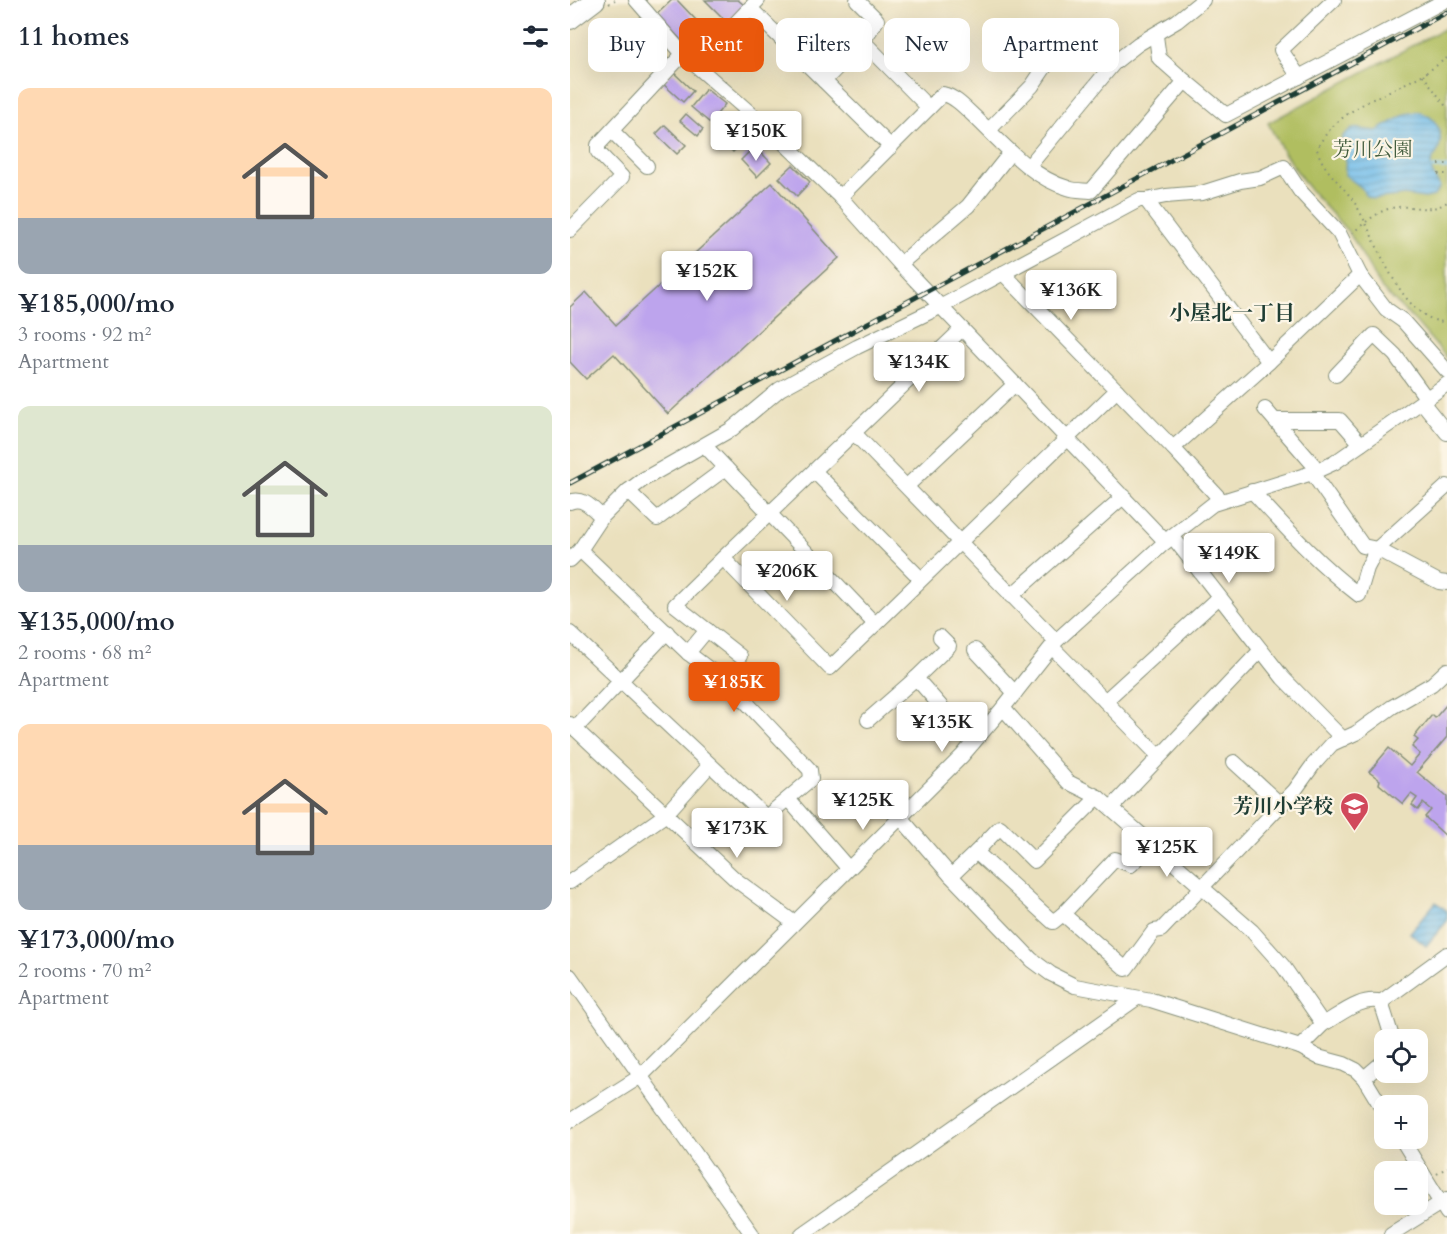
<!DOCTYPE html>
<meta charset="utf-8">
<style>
:root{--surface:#fff;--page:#f6f6f7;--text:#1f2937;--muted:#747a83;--accent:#ea580c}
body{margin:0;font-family:Cardo,"Noto Serif JP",serif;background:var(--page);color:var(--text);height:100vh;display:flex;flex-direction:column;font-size:22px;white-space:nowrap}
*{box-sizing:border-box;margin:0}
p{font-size:20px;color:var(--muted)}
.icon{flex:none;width:33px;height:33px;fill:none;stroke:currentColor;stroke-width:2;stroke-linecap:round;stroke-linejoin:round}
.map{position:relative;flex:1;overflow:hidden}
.drawer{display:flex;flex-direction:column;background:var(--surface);width:570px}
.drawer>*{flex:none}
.top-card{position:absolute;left:18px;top:18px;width:570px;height:54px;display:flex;gap:12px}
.fabs{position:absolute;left:804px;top:1029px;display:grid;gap:12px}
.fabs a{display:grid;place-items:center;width:54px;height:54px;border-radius:12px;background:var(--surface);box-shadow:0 6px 24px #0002;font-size:30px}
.price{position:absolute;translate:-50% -51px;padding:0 14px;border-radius:6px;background:#fff;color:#222;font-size:20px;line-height:39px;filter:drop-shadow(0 2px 3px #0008)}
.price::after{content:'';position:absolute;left:50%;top:36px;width:18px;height:14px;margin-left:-9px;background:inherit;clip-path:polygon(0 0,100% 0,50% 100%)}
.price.on{background:var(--accent);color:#fff}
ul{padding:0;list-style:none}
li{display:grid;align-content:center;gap:12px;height:318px;padding:0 18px}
li span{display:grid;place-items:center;height:186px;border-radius:12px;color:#555}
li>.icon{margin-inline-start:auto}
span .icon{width:108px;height:108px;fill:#fffc;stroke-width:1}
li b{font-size:26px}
h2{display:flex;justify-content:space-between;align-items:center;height:72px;padding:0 18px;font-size:26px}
.tag{padding:0 21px;border-radius:12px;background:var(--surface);box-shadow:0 6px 24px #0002;font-size:21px;line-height:54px}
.tag.on{background:var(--accent);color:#fff}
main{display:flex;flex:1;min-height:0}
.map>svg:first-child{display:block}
.green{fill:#b0be61;stroke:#687e4a;stroke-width:1.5}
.water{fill:url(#water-rules);stroke:#487d90;stroke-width:1.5}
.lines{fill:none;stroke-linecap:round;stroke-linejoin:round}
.stream{stroke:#72bdeb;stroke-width:3}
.building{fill:#bda4ed}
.minor-casing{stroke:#848e78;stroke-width:16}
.highway-casing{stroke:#848e78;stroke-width:22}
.path{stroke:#848e78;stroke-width:2;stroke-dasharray:1.5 4.5;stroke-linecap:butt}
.minor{stroke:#fff;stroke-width:14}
.highway{stroke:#fff;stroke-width:20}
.rail-casing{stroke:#1f3d34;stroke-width:5}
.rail{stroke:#fcf5e5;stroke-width:3;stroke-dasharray:9;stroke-linecap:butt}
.labels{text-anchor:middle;stroke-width:4.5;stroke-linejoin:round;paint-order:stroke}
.park-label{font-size:20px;fill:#435d3f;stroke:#fcf5e5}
.poi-label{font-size:20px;font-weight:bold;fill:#1f3d34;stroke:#fcf5e5;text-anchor:end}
.neighbourhood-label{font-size:21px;font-weight:bold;fill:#1f3d34;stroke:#fcf5e5}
</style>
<main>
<section class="drawer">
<h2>11 homes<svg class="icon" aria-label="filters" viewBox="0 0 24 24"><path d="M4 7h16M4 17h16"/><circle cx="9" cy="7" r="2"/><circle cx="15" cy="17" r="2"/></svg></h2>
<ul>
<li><span style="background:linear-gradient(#ffd9b3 70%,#9aa5b1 0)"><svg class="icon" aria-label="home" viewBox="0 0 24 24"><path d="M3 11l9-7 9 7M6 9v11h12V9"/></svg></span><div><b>¥185,000/mo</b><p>3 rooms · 92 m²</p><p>Apartment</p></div></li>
<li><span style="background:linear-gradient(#dfe7d0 75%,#9aa5b1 0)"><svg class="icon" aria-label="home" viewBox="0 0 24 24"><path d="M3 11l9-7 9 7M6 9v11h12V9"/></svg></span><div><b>¥135,000/mo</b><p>2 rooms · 68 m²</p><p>Apartment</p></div></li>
<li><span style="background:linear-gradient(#ffd9b3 65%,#9aa5b1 0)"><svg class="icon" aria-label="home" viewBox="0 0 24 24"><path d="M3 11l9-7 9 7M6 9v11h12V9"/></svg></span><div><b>¥173,000/mo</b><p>2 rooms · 70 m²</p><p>Apartment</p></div></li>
</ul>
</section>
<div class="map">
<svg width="877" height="1234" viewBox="0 0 877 1234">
<defs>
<pattern id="water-rules" width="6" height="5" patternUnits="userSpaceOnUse" patternTransform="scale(1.5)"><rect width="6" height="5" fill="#72bdeb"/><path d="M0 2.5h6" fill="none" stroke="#5d9bbf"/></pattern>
</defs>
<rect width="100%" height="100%" fill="#fcf5e5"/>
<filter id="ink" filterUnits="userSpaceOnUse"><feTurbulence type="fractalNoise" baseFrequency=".0167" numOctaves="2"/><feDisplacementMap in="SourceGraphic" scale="12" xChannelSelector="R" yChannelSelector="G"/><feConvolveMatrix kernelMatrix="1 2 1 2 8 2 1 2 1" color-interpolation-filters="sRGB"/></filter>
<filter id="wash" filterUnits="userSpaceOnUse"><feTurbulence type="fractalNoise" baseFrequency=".008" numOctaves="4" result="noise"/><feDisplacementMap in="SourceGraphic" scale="24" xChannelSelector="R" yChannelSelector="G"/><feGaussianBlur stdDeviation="1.35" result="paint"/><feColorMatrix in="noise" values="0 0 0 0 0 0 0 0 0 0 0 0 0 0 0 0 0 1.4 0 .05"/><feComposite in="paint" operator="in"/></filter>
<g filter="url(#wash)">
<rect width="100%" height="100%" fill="#eae0bd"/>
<polygon class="green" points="877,27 877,358 846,322 812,289 780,234 737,186 713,151 698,123"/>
<g class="water">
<path d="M 848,112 C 865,115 874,132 869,148 C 868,153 864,156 862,160 C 858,171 866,179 870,187 L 864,196 L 855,198 L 834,195 L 803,199 L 795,195 L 792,188 L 775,175 L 776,149 L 770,149 L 773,136 L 782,128 L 807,131 L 836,114 Z"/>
<polygon points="866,902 877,911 877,921 856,946 840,933"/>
</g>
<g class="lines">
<polyline class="stream" points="862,168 877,168"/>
</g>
<g id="blocks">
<g class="building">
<polygon points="102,0 107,0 143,38 125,55 87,14"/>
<polygon points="135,0 168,0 174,5 157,22"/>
<polygon points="103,72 123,91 113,102 92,83"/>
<polygon points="136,89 155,104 140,123 121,107"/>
<polygon points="116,114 133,129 128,136 110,121"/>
<polygon points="155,120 175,140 163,152 144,131"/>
<polygon points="95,125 116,145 107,154 86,134"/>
<polygon points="185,146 201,163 187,177 171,160"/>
<polygon points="223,165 240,182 227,196 209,178"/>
<polygon points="202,183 269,258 98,414 44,354 16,379 0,362 0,307 16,292 46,325"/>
<polygon points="877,704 877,737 847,772 877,797 877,837 855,817 861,810 853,803 848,810 842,805 847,798 841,794 833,804 809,784 810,780 799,772 819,748 840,766 850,754 842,747 848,740 844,737 862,715 865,718"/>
</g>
</g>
</g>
<g filter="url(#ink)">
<use href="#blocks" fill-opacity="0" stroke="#848e78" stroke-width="1.5"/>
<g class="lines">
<defs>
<g id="minor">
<polyline points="66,0 113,54 212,141 270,197 330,264 596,542"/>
<polyline points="188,0 180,8 321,147"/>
<polyline points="287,0 307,20 293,41 359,108"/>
<polyline points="125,65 180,8"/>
<polyline points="729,77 711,50 764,0"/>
<polyline points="254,81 293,41"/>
<polyline points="615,81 656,115 876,0"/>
<polyline points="419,130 462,86 481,58 508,31 516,32 544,63"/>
<polyline points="42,131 77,166"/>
<polyline points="459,166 544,63 568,44 607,21 633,0"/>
<path d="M 270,197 L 373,94 C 386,97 396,109 406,118 C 433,144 462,178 498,188 C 505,191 514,190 521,191 L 615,81 L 589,58 L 586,36"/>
<polyline points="576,200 596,196 632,193 670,181 690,178 714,167 730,191 769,233 790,275 816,309 833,321 877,371"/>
<polyline points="0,230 52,177 28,152 28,145 113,54"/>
<polyline points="330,264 398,206 441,152"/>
<polyline points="433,273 603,448 651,500"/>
<polyline points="392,329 153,558 260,668 547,390"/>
<polyline points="699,362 790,275"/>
<polyline points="766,375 804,335 825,355 857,399"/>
<polyline points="852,402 877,433"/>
<polyline points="695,409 748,470"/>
<polyline points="705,420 770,420 791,444"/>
<polyline points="284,433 486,641"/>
<polyline points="135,446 305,624"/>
<polyline points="245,472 351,579"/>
<polyline points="742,473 793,546 807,549 869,582 877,583"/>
<polyline points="337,486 445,384"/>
<polyline points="58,491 87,519 156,468"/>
<path d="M 682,491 C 716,528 748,564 789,595 L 797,568 L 807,549 L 877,486"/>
<path d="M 0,502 C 13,496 23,509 32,517"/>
<polyline points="602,536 713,678 773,739"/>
<polyline points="153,558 105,605 170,656"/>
<polyline points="0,560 10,550 32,517 58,491 74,479 162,429 210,389 287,347 370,307 569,200 576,200 699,362 603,448"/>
<polyline points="441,596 554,496"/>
<polyline points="0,633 196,817 241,779 240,770 160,685 118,653 10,550"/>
<polyline points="482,647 589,756"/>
<polyline points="405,650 445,693"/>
<polyline points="118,653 137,630"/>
<polyline points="346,678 379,646 370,637"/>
<polyline points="535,701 649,597"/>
<path d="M 433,708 L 498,782 L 528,797 L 682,931 L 713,966 L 753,1024 C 770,1015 791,996 811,1002"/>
<polyline points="298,720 346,678 403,743"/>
<polyline points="0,724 166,880 223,922"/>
<polyline points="5,729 97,632"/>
<polyline points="664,762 711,805"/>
<polyline points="218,799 278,868"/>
<polyline points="541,808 691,650"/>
<polyline points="329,816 381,876 462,960 481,974 505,986 581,1000 730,1047 748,1057 774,1064 786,1070 794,1078 814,1111"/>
<polyline points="406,852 430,827 464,861 528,797"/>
<polyline points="381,876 406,852 483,922 493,914 545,859 561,865 582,845"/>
<polyline points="0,882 95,815 139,766"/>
<polyline points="493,914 556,969 584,931 591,930 725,790 743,765 762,744 786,733 822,707 862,684 877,670"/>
<polyline points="0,976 182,1234"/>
<polyline points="811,1002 877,954"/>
<polyline points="811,1002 823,1040"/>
<polyline points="730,1047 753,1024"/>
<polyline points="794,1078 814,1061"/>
<polyline points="0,1121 71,1076 392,756 433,708 486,641 602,536 643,504 742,473 764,463 877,384"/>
<polyline points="831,1138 877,1213"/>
<polyline points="232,1234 567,998"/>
<polyline points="821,1234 877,1199"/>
</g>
<polyline id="highway" points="0,19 25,0"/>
</defs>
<use href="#minor" class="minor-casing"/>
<use href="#highway" class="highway-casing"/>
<g class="path">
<polyline points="39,4 45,0"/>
<path d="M 877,58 C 868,64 860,71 850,76 C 813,96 766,109 747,149 C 753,172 774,185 786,205 C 807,239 831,323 877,322"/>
<polyline points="853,75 877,108"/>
<polyline points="869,164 877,164"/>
<polyline points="868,174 877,174"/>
<path d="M 782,233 C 794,224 807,211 822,208 C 842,203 859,215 877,202"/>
<polyline points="867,1174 877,1167"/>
</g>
<use href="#minor" class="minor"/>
<use href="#highway" class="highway"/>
<defs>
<polyline id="rail" points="0,483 877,12"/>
</defs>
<use href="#rail" class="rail-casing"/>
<use href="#rail" class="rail"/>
</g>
</g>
<defs>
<symbol id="school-pin" viewBox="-11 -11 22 30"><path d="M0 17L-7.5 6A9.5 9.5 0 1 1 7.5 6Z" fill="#d1495b" stroke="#fcf5e5"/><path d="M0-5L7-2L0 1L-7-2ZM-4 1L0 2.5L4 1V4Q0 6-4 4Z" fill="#fff"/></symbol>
</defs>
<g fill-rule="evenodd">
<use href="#school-pin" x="768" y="790" width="33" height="45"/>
</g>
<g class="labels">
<g class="park-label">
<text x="803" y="156">芳川公園</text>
</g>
<g class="poi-label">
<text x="763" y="813">芳川小学校</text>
</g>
<g class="neighbourhood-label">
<text x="662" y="320">小屋北一丁目</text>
</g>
</g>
</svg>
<div class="fabs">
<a><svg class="icon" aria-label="locate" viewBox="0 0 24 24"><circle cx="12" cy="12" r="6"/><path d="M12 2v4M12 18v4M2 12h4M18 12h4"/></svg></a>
<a>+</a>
<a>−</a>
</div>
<b class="price" style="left:186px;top:162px">¥150K</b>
<b class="price" style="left:137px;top:302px">¥152K</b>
<b class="price" style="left:501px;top:321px">¥136K</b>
<b class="price" style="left:349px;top:393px">¥134K</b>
<b class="price" style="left:659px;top:584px">¥149K</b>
<b class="price" style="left:217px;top:602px">¥206K</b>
<b class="price on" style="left:164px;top:713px">¥185K</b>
<b class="price" style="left:372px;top:753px">¥135K</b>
<b class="price" style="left:293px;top:831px">¥125K</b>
<b class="price" style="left:167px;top:859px">¥173K</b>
<b class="price" style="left:597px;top:878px">¥125K</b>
<div class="top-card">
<a class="tag">Buy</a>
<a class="tag on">Rent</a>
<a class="tag">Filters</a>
<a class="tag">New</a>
<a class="tag">Apartment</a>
</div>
</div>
</main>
